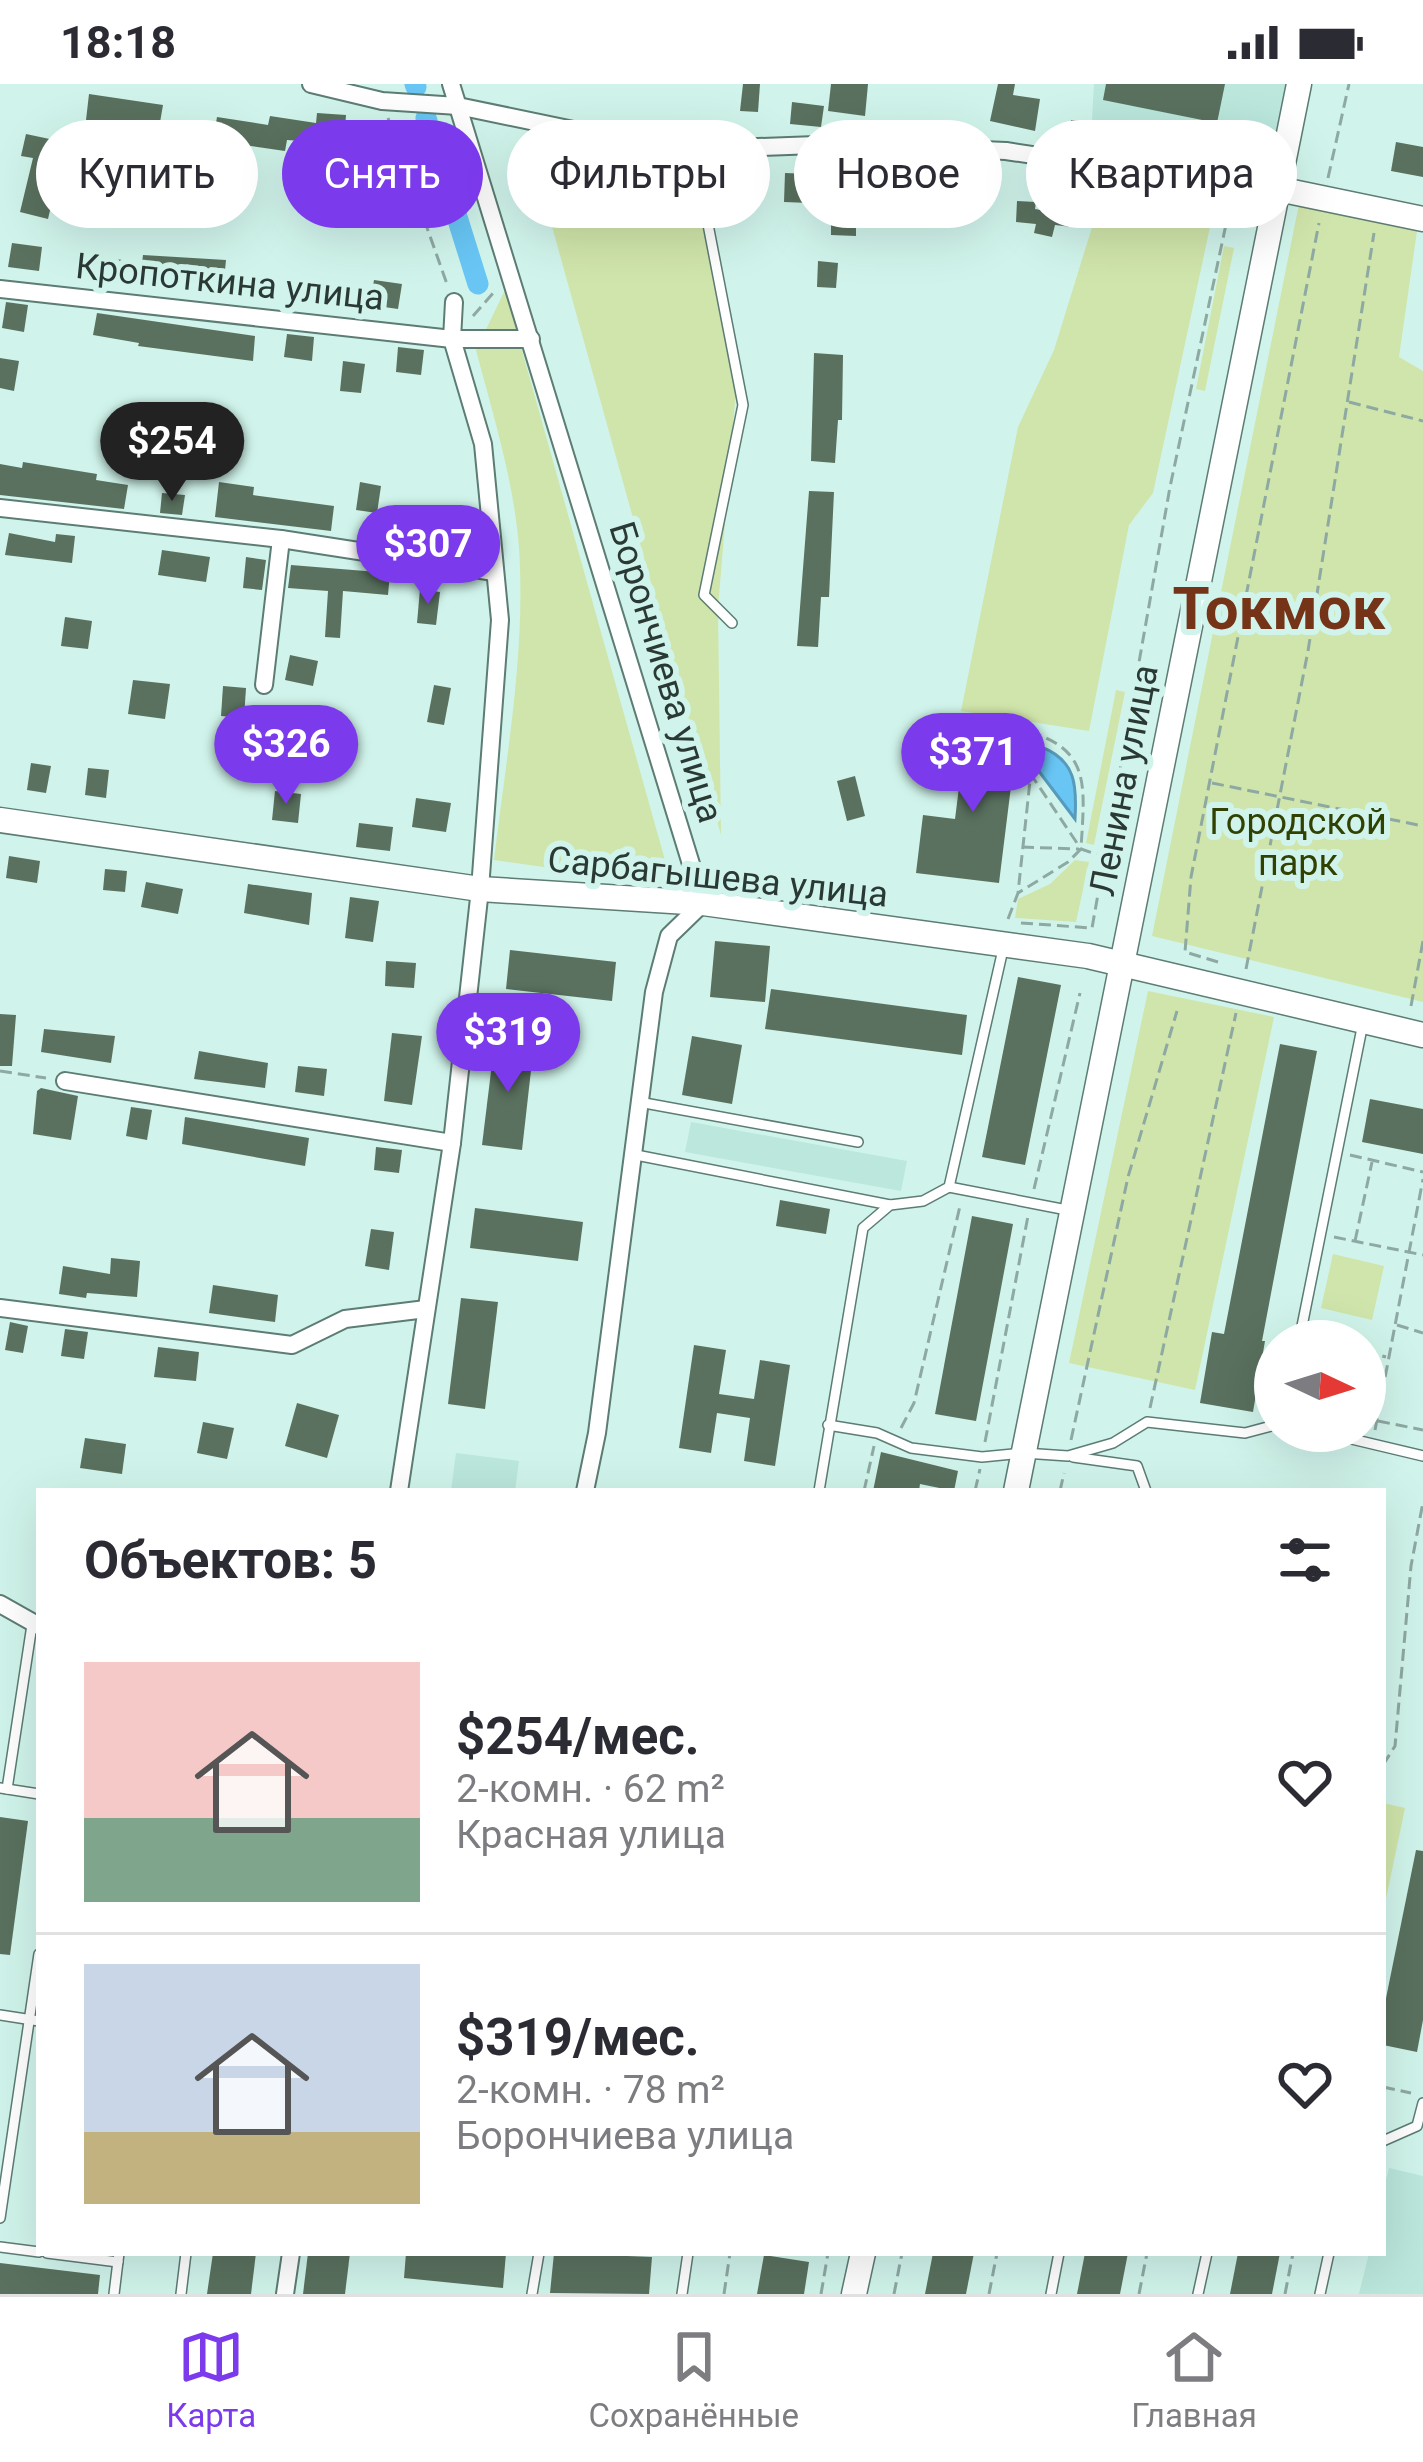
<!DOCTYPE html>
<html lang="ru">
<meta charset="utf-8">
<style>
:root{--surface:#fff;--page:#f7f7f7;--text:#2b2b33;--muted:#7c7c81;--line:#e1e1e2;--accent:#7c3aed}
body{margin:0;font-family:Roboto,sans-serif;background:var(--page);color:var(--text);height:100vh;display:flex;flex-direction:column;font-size:45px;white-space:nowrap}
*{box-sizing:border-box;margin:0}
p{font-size:39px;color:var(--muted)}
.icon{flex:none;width:66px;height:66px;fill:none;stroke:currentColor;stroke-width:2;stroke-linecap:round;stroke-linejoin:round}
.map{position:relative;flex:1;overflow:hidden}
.panel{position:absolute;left:36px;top:1404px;width:1350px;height:768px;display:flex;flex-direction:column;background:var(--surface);border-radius:0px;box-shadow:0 12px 48px #0002}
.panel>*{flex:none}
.top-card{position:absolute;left:36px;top:36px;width:1353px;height:108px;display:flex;gap:24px}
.needle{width:78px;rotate:94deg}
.tools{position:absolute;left:1254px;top:1236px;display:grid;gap:24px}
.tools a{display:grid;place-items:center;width:132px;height:132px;border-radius:50%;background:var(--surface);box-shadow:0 12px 48px #0002;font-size:60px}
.price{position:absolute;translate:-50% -102px;padding:0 27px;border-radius:42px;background:var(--accent);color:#fff;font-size:39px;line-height:78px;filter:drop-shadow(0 3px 6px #0008)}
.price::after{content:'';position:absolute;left:50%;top:72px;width:36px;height:27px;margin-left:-18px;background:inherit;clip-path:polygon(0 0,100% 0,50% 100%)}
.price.selected{background:#222;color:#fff}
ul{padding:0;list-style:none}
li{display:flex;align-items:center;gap:36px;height:300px;padding:0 48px}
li+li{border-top:3px solid var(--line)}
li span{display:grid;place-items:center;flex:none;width:336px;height:240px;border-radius:0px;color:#555}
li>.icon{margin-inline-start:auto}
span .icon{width:144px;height:144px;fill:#fffc;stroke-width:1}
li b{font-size:51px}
h2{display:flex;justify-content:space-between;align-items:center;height:144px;padding:0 48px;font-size:51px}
.tag{padding:0 42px;border-radius:54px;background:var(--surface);box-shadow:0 12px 48px #0002;font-size:42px;line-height:108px}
.tag.selected{background:var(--accent);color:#fff}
.status{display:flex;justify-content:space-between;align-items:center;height:84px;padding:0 60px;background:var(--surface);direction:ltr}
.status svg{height:33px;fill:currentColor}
.tabs{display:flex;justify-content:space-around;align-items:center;height:168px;border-top:3px solid var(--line);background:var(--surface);font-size:33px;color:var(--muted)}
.tabs a{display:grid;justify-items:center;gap:6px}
.tabs .selected{color:var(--accent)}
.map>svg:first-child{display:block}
.built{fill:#bbe7dc}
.green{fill:#d0e5ab}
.water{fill:#68c5f4;stroke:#569bbb;stroke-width:3}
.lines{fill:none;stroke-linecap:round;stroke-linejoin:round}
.canal{stroke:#68c5f4;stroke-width:21}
.building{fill:#5a715f}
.lane-casing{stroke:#5c7c74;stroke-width:12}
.street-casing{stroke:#5c7c74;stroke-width:20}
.secondary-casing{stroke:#5c7c74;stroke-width:27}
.path{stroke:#8ea9a2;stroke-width:3;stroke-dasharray:12 6;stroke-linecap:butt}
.lane{stroke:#fff;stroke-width:9}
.street{stroke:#fff;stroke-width:16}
.secondary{stroke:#fff;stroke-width:24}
.labels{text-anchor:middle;stroke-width:12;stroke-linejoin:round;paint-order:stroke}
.street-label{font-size:36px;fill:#2b3935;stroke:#d0f4eb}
.park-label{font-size:36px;fill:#314102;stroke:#d0f4eb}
.town-label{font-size:60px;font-weight:bold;fill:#753418;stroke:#d0f4eb}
</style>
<div class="status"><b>18:18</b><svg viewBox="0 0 49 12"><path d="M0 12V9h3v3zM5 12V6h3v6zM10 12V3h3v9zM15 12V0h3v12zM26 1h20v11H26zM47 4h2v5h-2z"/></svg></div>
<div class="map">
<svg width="1423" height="2210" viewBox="0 0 1423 2210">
<rect width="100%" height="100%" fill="#d0f4eb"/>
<g class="built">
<polygon points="1094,0 1290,0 1272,95 1090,72"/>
<polygon points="691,1038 907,1077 901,1107 685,1068"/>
<polygon points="456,1369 519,1377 515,1407 451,1407"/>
<polygon points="1389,2084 1423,2092 1423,2210 1359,2210 1369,2169 1383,2169 1383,2108"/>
</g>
<g class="green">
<polygon points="585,71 674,84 712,165 736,306 718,524 721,751 538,92"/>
<polygon points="1100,98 1216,115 1153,409 1129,441 1089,647 961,627 1018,343 1054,266 1093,140"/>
<polygon points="1299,120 1417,147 1399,273 1423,287 1423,918 1152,852"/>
<polygon points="1224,162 1234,164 1205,307 1196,305"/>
<path d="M 505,206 L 672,801 L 494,776 C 506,674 526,568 519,464 C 514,397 493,331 476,266 Z"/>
<polygon points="1116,606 1125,608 1094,761 1086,759"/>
<polygon points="1075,776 1089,778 1076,838 1015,834 1018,815 1050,800"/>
<polygon points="1148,907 1274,933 1195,1306 1069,1279"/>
<polygon points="1333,1170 1384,1182 1372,1236 1321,1224"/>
<polygon points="1383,1719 1405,1724 1383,1829"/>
</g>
<path class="water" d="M 1041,663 C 1076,676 1077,702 1075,735 L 1038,686 Z"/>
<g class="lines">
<g class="canal">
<polyline points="415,0 416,3"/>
<polyline points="426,34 478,200"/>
</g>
</g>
<g class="building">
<polygon points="743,0 760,0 758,28 740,27"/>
<polygon points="831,0 868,0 865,32 828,27"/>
<polygon points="998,0 1015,0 1013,11 1040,15 1035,47 990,37"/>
<polygon points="1106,0 1225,0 1217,39 1103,16"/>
<polygon points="89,10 163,21 158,50 132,46 133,40 86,36"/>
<polygon points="792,18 824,22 821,43 790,40"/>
<polygon points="317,29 346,31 344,60 287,56 285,67 238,60 237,66 212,62 217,33 268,41 270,32 316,39"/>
<polygon points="1071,36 1088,37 1087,64 1069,63"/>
<polygon points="26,50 59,57 49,104 55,105 48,135 20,128 33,74 21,72"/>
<polygon points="1396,58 1423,63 1423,93 1391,87"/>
<polygon points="785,89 837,91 836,120 784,118"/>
<polygon points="1017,117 1036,118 1035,125 1073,132 1072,143 1055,141 1052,153 1034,149 1036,140 1016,138"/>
<polygon points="831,126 856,126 856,152 831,151"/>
<polygon points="12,159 42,163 39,187 8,183"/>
<polygon points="143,171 226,176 223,207 94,190 96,172 142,179"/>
<polygon points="818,177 838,179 836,204 817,203"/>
<polygon points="374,196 402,200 398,225 370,221"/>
<polygon points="6,218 28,221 24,248 2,244"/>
<polygon points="97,229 255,252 253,277 138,262 139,259 93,251"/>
<polygon points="287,250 314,253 312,277 284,273"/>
<polygon points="398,263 424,266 421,291 396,288"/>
<polygon points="814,269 843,271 842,336 838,336 835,379 811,377"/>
<polygon points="0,274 19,277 14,307 0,304"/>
<polygon points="343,277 365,280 361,309 340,307"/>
<polygon points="23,378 97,390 96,396 128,401 124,425 0,411 0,380 22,384"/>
<polygon points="219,398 254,403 253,411 334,422 331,447 215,433"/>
<polygon points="360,398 381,402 377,429 356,426"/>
<polygon points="809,407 834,408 829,513 821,513 818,563 797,562"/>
<polygon points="162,409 185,411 182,431 160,429"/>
<polygon points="415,432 440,434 438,459 412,456"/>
<polygon points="9,449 55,458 56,450 75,452 72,479 5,471"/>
<polygon points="162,466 210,473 206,498 158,491"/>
<polygon points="246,473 266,476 262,506 243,504"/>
<polygon points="291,481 390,489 388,511 343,507 340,554 325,553 328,507 288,504"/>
<polygon points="420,505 440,508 436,541 417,539"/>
<polygon points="65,533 92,537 88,565 61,562"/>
<polygon points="290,571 318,577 313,602 285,596"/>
<polygon points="133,596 170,600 165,635 128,630"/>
<polygon points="434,601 451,604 444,641 427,638"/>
<polygon points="223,602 246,604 244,634 221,632"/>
<polygon points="966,648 1017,654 999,799 916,789 923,731 955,735"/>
<polygon points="31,679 51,682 46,709 27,706"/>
<polygon points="88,684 109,686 106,714 85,711"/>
<polygon points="855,692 865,732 847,737 837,697"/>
<polygon points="275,707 301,710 298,739 272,736"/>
<polygon points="416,714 451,719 446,748 412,743"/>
<polygon points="359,739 393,743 390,767 356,763"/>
<polygon points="9,772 40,777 37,799 6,794"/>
<polygon points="105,785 127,787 125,808 103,806"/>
<polygon points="146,798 183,805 178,830 141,823"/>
<polygon points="248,800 312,809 309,841 244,829"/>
<polygon points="350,813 379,817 373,858 345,854"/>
<polygon points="715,857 770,862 765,918 710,913"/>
<polygon points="510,866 616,878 612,917 506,905"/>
<polygon points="386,877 416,879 414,904 385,902"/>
<polygon points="1018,893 1061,901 1025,1081 982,1073"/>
<polygon points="771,905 967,931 962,971 765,945"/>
<polygon points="0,930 16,931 12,982 0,982"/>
<polygon points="44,945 115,952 111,979 41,968"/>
<polygon points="392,949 422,952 412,1021 384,1017"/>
<polygon points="692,952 742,961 732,1020 682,1011"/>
<polygon points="495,955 534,960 522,1066 482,1061"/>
<polygon points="1280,960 1317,967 1262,1257 1265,1257 1253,1328 1200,1319 1212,1248 1224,1250"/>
<polygon points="199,967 268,979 265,1004 194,995"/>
<polygon points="298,982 327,985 324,1012 295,1008"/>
<polygon points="41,1004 78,1012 71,1056 33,1050 37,1007"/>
<polygon points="1370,1015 1423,1025 1423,1070 1362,1058"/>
<polygon points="131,1023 152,1026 147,1056 126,1052"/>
<polygon points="185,1033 309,1054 305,1082 182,1060"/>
<polygon points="376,1063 402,1066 399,1089 374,1086"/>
<polygon points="780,1116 830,1125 826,1150 776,1142"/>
<polygon points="475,1124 583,1138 578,1177 470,1164"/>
<polygon points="972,1132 1013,1140 976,1337 935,1330"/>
<polygon points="371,1145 394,1148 389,1186 365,1182"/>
<polygon points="111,1174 140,1177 137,1213 87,1209 86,1214 59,1210 63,1182 110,1190"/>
<polygon points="213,1201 278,1211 275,1238 209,1229"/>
<polygon points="461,1214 498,1218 485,1325 448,1320"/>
<polygon points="10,1238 28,1242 23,1269 5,1266"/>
<polygon points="65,1245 88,1248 84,1275 61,1272"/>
<polygon points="694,1261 726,1266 719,1310 754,1315 760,1276 790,1281 775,1382 744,1377 750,1334 717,1329 711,1369 679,1364"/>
<polygon points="158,1263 199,1268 196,1297 154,1293"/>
<polygon points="297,1319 339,1331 327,1374 285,1362"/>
<polygon points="203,1338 234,1344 227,1375 197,1369"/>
<polygon points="85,1354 126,1360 122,1390 80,1384"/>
<polygon points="881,1368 958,1387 954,1407 920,1400 919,1407 873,1407"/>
<polygon points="0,1733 28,1737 10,1871 0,1870"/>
<polygon points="1416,1766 1423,1767 1423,1936 1417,1968 1383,1961 1383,1929"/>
<polygon points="213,2169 256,2169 251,2210 207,2210"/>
<polygon points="308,2169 350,2169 345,2210 303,2210"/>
<polygon points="406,2169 506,2169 503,2204 404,2194"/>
<polygon points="554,2169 652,2173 649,2210 550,2209"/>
<polygon points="933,2169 974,2169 966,2210 925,2210"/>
<polygon points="1085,2169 1128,2169 1120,2210 1077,2210"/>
<polygon points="1238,2169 1280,2169 1272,2210 1230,2210"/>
<polygon points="764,2171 809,2178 804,2210 757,2210"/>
<polygon points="0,2179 100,2191 98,2210 0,2210"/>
</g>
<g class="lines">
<defs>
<g id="lane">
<polyline points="693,63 743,321 704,511 732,539"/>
<polyline points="639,1018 858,1058"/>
<polyline points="631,1070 890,1121"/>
<polyline points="949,1103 1067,1126"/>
<polyline points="1299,1257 1363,939"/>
<polyline points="828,1341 877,1349 911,1364 982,1373 1024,1369 1068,1372 1113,1359 1147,1338 1245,1349 1275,1341"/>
<polyline points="1318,1347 1423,1372"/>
<polyline points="1073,1373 1137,1382 1146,1407"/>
<polyline points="819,1407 863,1144 890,1121 923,1117 949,1103 1004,861"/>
<polyline points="0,1704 39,1710"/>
<polyline points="7,1705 32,1541"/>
<polyline points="0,1931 39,1937"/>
<polyline points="1383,2057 1417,2042 1423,2019"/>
<polyline points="0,2134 39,1870"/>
<polyline points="0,2163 39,2168"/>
<polyline points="47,2169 118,2178"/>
<polyline points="114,2210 119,2169"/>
<polyline points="181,2210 186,2169"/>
<polyline points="532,2210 539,2169"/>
<polyline points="682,2210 688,2169"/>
<polyline points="1051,2210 1059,2169"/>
<polyline points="1198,2210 1207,2169"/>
<polyline points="1320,2210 1329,2169"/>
</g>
<g id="street">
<polyline points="311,0 382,17 458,22 641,60 731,64 843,60 1006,67 1153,89 1239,96 1278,105"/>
<polyline points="451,0 703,819 669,852 654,908 597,1349 585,1407"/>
<polyline points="0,205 452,255 531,255"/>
<polyline points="0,424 281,455 494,488"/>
<polyline points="264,601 281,455"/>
<polyline points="65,997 452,1059"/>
<polyline points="0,1224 292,1261 345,1235 426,1225"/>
<polyline points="399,1407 452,1059 480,805 500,536 483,360 452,255 454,218"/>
<polyline points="0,1520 39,1542"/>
<polyline points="285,2210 291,2169"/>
</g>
<g id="secondary">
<polyline points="1278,105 1423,135"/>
<polyline points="0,736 480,805 703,819 1088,872 1423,951"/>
<polyline points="1016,1407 1299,0"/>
<polyline points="854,2210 863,2169"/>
</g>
</defs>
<use href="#lane" class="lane-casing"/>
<use href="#street" class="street-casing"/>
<use href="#secondary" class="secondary-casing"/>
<g class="path">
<polyline points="388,34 447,200"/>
<polyline points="1328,94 1349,0"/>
<polyline points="473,232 494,208"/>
<polyline points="1349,318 1423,337"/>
<path d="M 1012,643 C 1092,661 1085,696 1081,765 L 1068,778 L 1018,809"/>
<polyline points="1030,689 1081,765 1104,773"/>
<polyline points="1212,699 1423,742"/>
<polyline points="1022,763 1079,765"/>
<polyline points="1008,835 1018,809 1035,650"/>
<polyline points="1021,839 1092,844 1170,403 1231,117"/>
<polyline points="1218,878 1185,868 1191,793 1319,139"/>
<polyline points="1246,885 1308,567 1374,149"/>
<polyline points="1411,922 1423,857"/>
<polyline points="0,987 46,994"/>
<polyline points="1350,1071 1423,1088"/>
<polyline points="1034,1105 1080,909"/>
<polyline points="1334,1153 1423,1171"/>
<polyline points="1355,1157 1372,1078"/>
<polyline points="1397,1241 1423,1249"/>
<polyline points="1314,1253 1327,1257"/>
<polyline points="1365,1267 1386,1273"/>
<polyline points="1150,1324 1236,929"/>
<polyline points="1378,1337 1423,1346"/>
<polyline points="901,1344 914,1319 960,1122"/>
<polyline points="1375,1346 1423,1095"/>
<polyline points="1071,1356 1128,1093 1177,927"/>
<polyline points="985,1358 1028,1132"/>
<polyline points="864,1407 874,1362"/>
<polyline points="975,1407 980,1385"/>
<polyline points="1060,1407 1064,1389"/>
<polyline points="1383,1681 1395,1662 1411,1482 1423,1418"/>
<polyline points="1383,2003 1411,2009"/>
<polyline points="724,2210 730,2169"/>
<polyline points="821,2210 828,2169"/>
<polyline points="894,2210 902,2169"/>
<polyline points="989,2210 997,2169"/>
<polyline points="1139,2210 1147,2169"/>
<polyline points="1285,2210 1293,2169"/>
</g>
<use href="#lane" class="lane"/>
<use href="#street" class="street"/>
<use href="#secondary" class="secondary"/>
</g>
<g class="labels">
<g class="street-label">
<text transform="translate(230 197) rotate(6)" y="13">Кропоткина улица</text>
<text transform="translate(667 588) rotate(73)" y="13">Борончиева улица</text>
<text transform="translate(1123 696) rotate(-79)" y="13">Ленина улица</text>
<text transform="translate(718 792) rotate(6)" y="13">Сарбагышева улица</text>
</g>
<g class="park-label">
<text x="1298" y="750">Городской<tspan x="1298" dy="41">парк</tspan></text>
</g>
<g class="town-label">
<text x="1279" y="545">Токмок</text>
</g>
</g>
</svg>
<div class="tools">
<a><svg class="needle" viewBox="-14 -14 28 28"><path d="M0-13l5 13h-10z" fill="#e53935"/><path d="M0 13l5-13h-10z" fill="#7c7c81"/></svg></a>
</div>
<b class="price selected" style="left:172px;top:420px">$254</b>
<b class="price" style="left:428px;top:523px">$307</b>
<b class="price" style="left:286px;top:723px">$326</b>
<b class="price" style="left:973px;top:731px">$371</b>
<b class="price" style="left:508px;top:1011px">$319</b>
<div class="top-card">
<a class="tag">Купить</a>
<a class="tag selected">Снять</a>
<a class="tag">Фильтры</a>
<a class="tag">Новое</a>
<a class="tag">Квартира</a>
</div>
<section class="panel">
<h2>Объектов: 5<svg class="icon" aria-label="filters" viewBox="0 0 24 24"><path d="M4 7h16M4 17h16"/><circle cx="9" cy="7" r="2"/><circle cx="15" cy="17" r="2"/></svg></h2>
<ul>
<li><span style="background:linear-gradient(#f6c9c9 65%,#7fa58c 0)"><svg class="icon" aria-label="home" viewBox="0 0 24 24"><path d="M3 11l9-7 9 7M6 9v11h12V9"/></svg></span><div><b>$254/мес.</b><p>2-комн. · 62 m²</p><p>Красная улица</p></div><svg class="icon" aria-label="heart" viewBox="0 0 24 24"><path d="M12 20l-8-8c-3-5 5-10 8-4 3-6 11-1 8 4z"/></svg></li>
<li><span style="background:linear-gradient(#c9d6e8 70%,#c2b280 0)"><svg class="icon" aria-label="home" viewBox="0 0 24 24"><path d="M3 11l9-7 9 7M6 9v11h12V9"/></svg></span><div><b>$319/мес.</b><p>2-комн. · 78 m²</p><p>Борончиева улица</p></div><svg class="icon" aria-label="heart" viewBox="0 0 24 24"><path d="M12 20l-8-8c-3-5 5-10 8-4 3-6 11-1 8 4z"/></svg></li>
</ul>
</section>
</div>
<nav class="tabs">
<a class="selected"><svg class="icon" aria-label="map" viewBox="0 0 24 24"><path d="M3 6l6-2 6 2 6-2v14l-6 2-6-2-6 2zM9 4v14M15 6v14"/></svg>Карта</a>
<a><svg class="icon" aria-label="saved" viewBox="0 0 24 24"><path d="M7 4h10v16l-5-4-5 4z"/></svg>Сохранённые</a>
<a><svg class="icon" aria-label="home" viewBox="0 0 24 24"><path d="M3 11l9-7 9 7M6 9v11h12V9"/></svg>Главная</a>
</nav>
